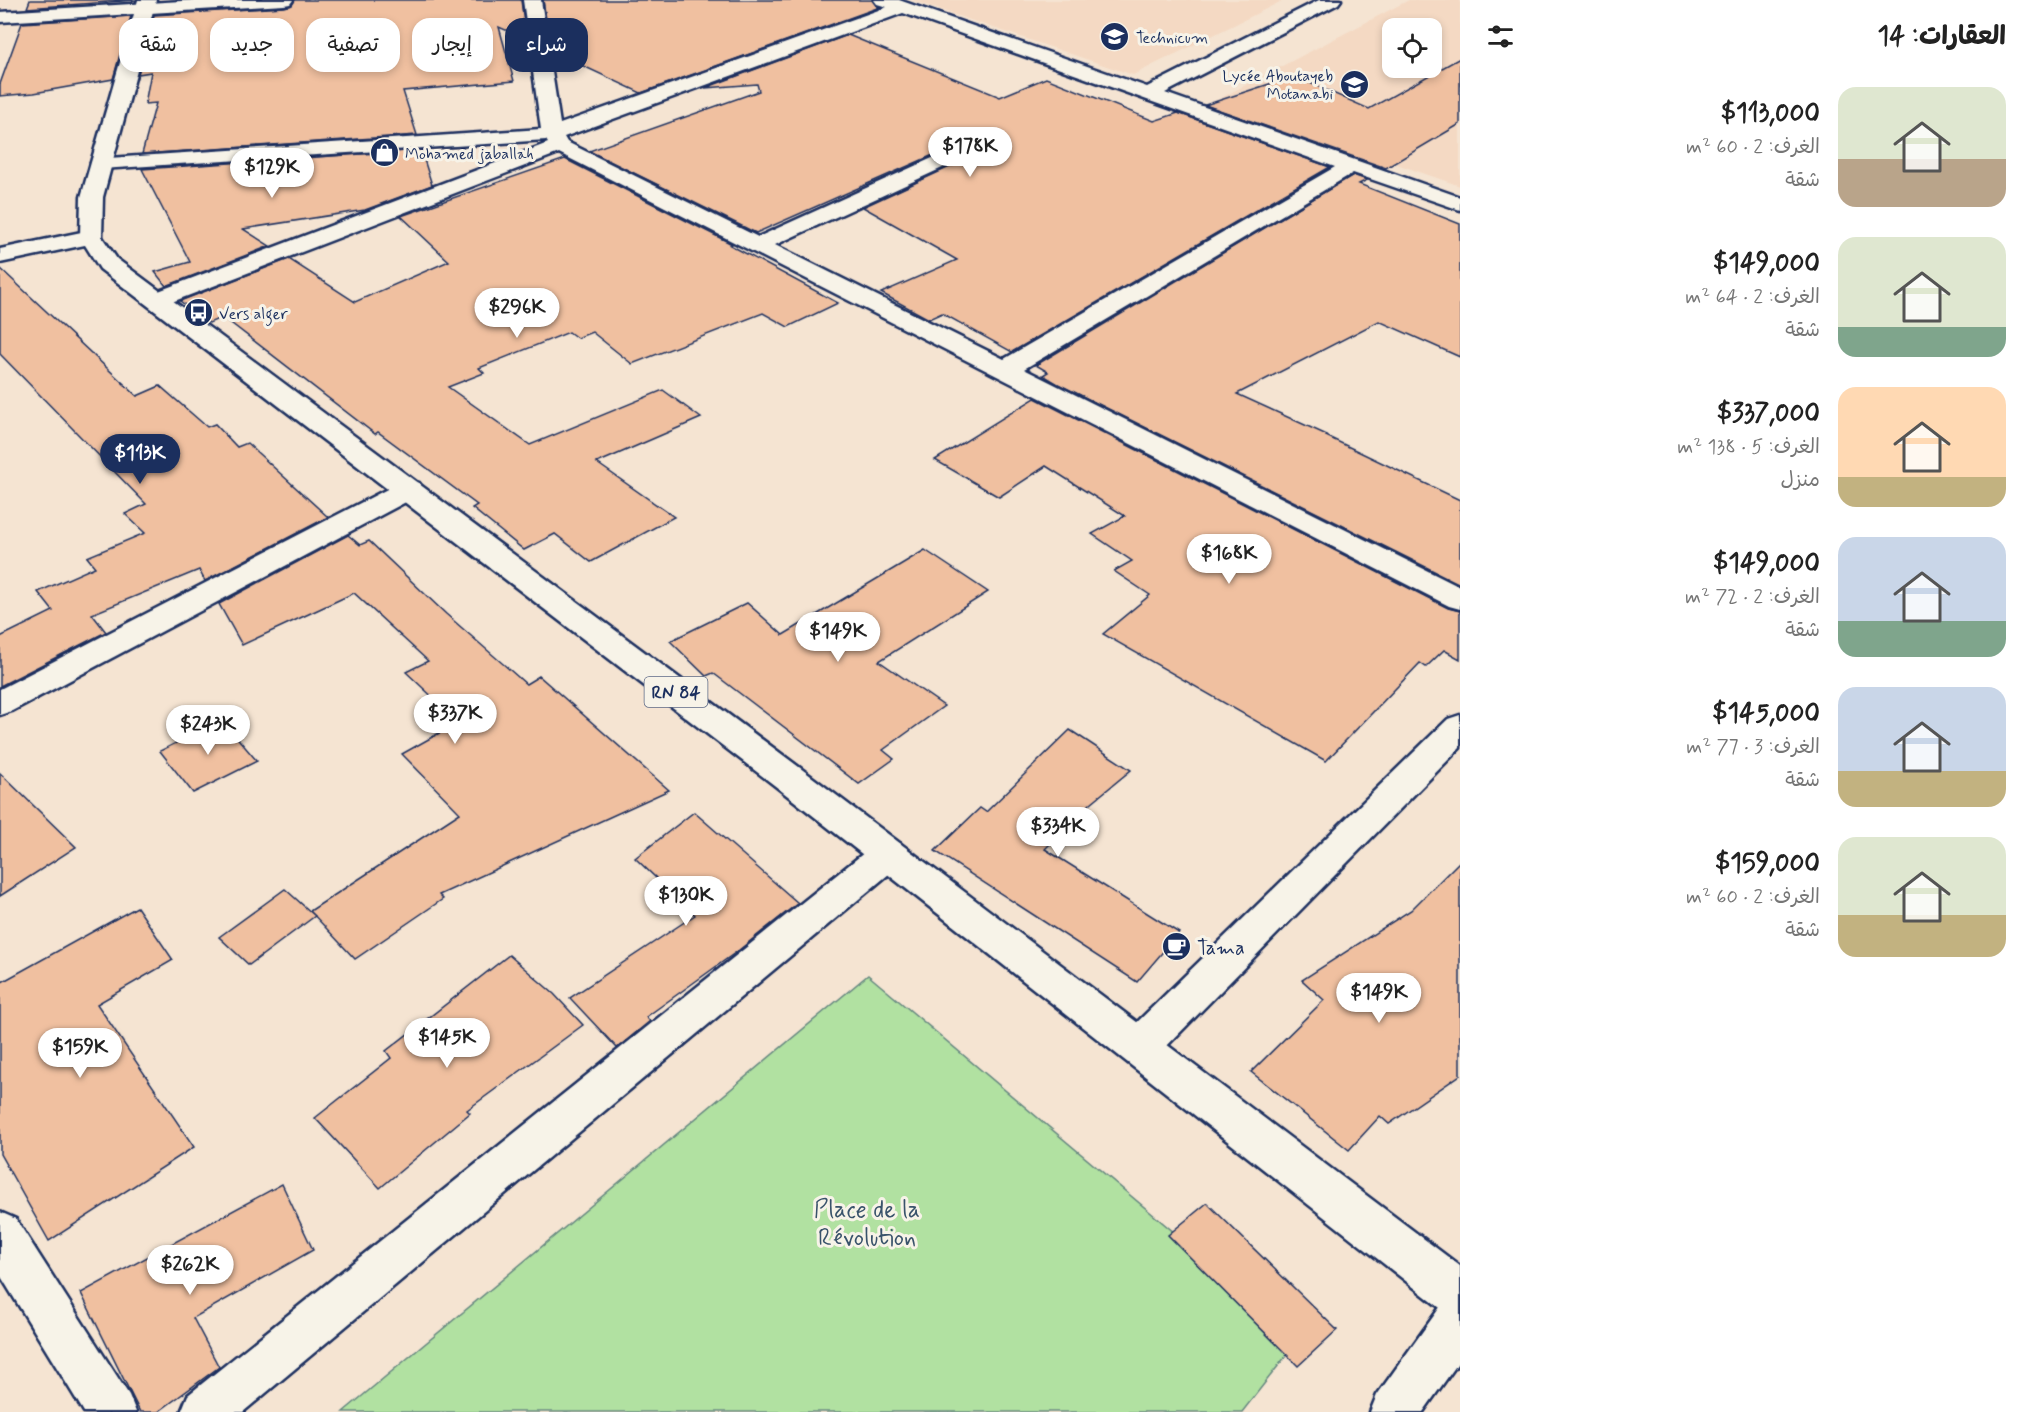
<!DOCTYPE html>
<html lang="ar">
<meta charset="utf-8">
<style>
:root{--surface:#fff;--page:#f6f6f6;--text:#222;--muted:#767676;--accent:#1b2f5e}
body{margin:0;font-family:Mynerve,"Playpen Sans Arabic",sans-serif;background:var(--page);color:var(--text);direction:rtl;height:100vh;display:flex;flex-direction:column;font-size:22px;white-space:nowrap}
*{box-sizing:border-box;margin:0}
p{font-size:20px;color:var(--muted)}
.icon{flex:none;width:33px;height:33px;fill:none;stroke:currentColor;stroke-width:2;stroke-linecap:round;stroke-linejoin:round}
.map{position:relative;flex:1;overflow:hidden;direction:ltr}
.side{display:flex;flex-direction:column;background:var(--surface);width:570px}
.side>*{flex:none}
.guide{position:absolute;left:18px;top:18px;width:570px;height:54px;direction:rtl;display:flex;gap:12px}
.fabs{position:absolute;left:1382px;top:18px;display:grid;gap:12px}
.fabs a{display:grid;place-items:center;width:60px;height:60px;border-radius:12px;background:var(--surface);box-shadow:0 3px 9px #0003;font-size:30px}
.price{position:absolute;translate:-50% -51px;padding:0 14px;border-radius:21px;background:#fff;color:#222;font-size:20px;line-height:39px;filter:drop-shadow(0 2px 3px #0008)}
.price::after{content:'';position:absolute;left:50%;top:36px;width:18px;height:14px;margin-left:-9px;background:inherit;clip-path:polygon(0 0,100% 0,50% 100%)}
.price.active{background:var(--accent);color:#fff}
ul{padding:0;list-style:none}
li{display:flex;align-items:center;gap:18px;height:150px;padding:0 24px}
li span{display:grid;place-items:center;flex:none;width:168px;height:120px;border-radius:18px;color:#555}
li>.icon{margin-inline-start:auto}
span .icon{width:72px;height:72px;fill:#fffc;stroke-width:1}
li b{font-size:26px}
h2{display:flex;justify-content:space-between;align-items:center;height:72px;padding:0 24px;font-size:26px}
.pill{padding:0 21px;border-radius:18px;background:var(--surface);box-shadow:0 3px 9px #0003;font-size:21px;line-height:54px}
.pill.active{background:var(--accent);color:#fff}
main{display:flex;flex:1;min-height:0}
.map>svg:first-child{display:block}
.built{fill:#f4d9c3;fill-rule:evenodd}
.green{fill:#b1e1a1;stroke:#668880;stroke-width:1.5}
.building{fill:#f0c0a0;stroke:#1b2f5e;stroke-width:1.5}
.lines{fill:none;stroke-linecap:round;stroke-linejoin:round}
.minor-casing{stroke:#1b2f5e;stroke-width:5}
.tertiary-casing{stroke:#1b2f5e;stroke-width:5}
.secondary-casing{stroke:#1b2f5e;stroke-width:5}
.primary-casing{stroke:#1b2f5e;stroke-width:5}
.minor{fill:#f7f3e8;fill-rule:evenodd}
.tertiary{fill:#f7f3e8;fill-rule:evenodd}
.secondary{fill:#f7f3e8;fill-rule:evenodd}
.primary{fill:#f7f3e8;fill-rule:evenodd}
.labels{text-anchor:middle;stroke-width:6;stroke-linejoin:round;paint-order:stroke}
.far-poi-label{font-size:16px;fill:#1b2f5e;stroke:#f7f3e8;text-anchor:start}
.shield{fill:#f7f3e8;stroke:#5d6a87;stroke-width:1.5}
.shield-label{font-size:18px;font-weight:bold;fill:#1b2f5e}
.poi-label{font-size:20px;fill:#1b2f5e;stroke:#f7f3e8;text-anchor:start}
.near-park-label{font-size:24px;fill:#39536b;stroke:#f7f3e8}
</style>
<main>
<section class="side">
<h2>العقارات: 14<svg class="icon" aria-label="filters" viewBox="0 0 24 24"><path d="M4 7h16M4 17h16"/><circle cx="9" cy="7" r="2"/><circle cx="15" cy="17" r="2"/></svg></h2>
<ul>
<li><span style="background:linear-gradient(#dfe7d0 60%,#b9a48a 0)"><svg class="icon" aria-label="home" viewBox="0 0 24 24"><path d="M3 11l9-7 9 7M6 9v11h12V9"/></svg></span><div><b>$113,000</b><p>الغرف: 2 · 60 m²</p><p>شقة</p></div></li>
<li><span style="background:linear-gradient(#dfe7d0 75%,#7fa58c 0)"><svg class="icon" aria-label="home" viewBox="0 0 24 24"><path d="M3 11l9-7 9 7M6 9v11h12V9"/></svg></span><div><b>$149,000</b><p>الغرف: 2 · 64 m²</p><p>شقة</p></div></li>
<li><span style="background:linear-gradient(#ffd9b3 75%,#c2b280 0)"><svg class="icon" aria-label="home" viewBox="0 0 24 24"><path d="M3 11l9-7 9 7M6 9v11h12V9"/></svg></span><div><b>$337,000</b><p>الغرف: 5 · 138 m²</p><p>منزل</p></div></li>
<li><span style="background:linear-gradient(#c9d6e8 70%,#7fa58c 0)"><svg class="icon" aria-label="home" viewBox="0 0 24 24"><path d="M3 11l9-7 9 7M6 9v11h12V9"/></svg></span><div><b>$149,000</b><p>الغرف: 2 · 72 m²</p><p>شقة</p></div></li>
<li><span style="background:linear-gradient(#c9d6e8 70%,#c2b280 0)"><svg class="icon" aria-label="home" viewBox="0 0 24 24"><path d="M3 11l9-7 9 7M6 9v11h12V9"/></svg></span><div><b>$145,000</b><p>الغرف: 3 · 77 m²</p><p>شقة</p></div></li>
<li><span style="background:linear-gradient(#dfe7d0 65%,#c2b280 0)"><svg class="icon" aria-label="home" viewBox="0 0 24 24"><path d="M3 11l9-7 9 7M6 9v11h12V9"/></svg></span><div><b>$159,000</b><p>الغرف: 2 · 60 m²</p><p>شقة</p></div></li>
</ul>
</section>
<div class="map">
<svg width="1460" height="1412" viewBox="0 0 1460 1412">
<rect width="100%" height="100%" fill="#f5e4d2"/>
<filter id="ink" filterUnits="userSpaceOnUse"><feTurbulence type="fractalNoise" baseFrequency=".0167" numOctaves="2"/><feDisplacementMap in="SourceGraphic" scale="12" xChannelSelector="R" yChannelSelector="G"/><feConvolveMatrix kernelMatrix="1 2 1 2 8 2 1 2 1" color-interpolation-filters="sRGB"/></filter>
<g filter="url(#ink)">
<g class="built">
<polygon points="911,0 1284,0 1133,75"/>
<path d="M 1409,0 L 1460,0 L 1460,186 L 1215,101 ZM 1392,28 L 1431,28 L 1431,68 L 1392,68 Z"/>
</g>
<polygon class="green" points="868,975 1300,1338 1242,1412 343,1412"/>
<g class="building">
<polygon points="30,0 136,0 27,8"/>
<polygon points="295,0 521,0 526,39 499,27 514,81 403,91 417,135 142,154 156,103 145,104 151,72 138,74 154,15 284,7 292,5"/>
<polygon points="543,0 872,0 880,7 641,93 551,51"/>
<polygon points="131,16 113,79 34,93 0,96 0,84 22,23"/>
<polygon points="848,35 1000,97 1046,78 1154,121 1178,113 1330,167 1012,352 942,313 929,319 881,293 957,260 863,207 965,160 969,154 965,148 956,146 949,148 756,233 589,151 759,91 757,84 705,88"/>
<polygon points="1460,58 1460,124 1386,168 1205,105 1294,76 1369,109"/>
<polygon points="421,150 432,185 365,210 243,229 270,246 166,286 155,272 190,262 142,169"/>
<polygon points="565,159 732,244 730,245 838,303 788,327 763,313 632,364 592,332 577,338 569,332 479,368 484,373 448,387 530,445 663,390 701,418 597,463 674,517 591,562 555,534 524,550 472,508 477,505 378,432 375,434 223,317 209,323 180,301 289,259 355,302 449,261 401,216"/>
<polygon points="1353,175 1367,180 1359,184 1460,224 1460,357 1379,321 1237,394 1327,435 1326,436 1460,500 1460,584 1058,384 1043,375 1048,372 1036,365"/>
<polygon points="0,268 137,396 160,386 207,427 215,424 237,447 247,443 328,517 205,581 199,570 92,614 106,632 0,686 0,637 53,611 38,592 95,567 87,557 145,533 125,514 146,504 0,354"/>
<polygon points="1035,398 1448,608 1460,611 1460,659 1444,650 1426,667 1420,663 1326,761 1103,634 1150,595 1114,571 1132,561 1092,534 1125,516 1046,466 999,497 935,460"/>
<polygon points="348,535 360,545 369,541 446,614 526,684 539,676 669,790 439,895 443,899 355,959 310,911 460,813 402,754 459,722 406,672 428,661 354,593 242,645 219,604"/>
<polygon points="925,550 988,592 879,661 944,706 883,750 894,759 859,784 713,673 706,676 670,641 747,603 783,635"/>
<polygon points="222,720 257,761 193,793 160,751"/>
<polygon points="1070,730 1131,770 1091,803 1045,849 1179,933 1137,982 935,851 980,808 986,812"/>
<polygon points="0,773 76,847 0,896"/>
<polygon points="694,812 798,903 739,950 646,1017 650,1021 617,1048 570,998 695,915 635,858"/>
<polygon points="1460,861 1460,1075 1389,1124 1380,1116 1349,1150 1251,1072 1324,1000 1302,980 1411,910"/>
<polygon points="285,889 315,916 249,965 219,937"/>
<polygon points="137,907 173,960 97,1004 194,1147 49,1241 0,1154 0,983"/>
<polygon points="509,955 554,994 583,1025 467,1110 470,1113 380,1188 315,1118 391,1058 386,1051"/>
<polygon points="282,1184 313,1250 193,1318 219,1367 158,1412 140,1412 81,1293"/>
<polygon points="1207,1203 1337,1330 1298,1366 1168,1235"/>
</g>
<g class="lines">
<defs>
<g id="minor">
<polygon points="198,0 293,0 290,4 284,5 0,22 0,12"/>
<path d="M 523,0 L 541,0 L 560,124 L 887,7 L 877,4 L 874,0 L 899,0 L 1147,87 L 1319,0 L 1341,0 L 1338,4 L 1165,93 L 1460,197 L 1460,210 L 1353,173 L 1024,369 L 1460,587 L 1460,609 L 1449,606 L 559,153 L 164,305 L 156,307 L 148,305 L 144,300 L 148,295 L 548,143 L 546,140 L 101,169 L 94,167 L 91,163 L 94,159 L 541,129 ZM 903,13 L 1335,167 L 1004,359 L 775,245 L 964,158 L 967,154 L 964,150 L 957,148 L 950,150 L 758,237 L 567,142 L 564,137 Z"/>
<polygon points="91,230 99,232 102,237 99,242 0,263 0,249"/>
<polygon points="409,481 419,483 423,489 419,495 12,711 0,715 0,689 399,483"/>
<polygon points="0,1212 16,1219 129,1395 136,1412 84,1412 0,1275"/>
<polygon points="1460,1297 1460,1360 1423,1412 1370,1412 1377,1395 1443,1303"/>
</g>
<polygon id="tertiary" points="888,840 901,844 906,854 901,864 243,1412 181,1412 188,1395 875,844"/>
<polygon id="secondary" points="1460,715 1460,748 1154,1059 1140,1064 1126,1059 1120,1046 1126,1033 1448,719"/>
<polygon id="primary" points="138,0 156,0 103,197 102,237 117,259 799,767 1460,1266 1460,1318 1444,1311 774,785 100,269 80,237 81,197"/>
</defs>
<use href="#minor" class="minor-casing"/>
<use href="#tertiary" class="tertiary-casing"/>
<use href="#secondary" class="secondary-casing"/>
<use href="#primary" class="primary-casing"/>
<use href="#minor" class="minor"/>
<use href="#tertiary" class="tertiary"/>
<use href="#secondary" class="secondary"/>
<use href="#primary" class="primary"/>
</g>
</g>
<defs>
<symbol id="school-disc" viewBox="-11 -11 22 22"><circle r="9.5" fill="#1b2f5e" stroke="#f7f3e8"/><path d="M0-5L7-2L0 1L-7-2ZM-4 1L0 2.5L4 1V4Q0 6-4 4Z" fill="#fff"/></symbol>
<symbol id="shop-disc" viewBox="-11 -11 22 22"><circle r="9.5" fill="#1b2f5e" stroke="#f7f3e8"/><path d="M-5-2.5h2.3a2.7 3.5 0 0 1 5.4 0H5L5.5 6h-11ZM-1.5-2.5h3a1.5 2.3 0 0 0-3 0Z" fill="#fff"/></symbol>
<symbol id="bus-disc" viewBox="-11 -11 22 22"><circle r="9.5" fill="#1b2f5e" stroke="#f7f3e8"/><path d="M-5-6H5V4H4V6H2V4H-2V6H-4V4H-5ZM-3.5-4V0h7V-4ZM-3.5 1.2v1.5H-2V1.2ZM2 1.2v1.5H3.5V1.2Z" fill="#fff"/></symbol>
<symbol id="cafe-disc" viewBox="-11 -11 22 22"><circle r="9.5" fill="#1b2f5e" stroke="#f7f3e8"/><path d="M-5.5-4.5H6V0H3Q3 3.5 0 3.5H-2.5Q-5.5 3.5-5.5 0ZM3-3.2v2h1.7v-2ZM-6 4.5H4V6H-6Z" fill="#fff"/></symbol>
</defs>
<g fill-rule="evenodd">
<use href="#school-disc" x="1098" y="20" width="33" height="33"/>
<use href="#school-disc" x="1338" y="68" width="33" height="33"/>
<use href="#shop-disc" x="368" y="136" width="33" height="33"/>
<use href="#bus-disc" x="182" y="296" width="33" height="33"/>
<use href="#cafe-disc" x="1160" y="930" width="33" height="33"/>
</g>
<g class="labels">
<g class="far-poi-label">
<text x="1136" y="43">Technicum</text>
<text x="1333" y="81" text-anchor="end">Lycée Aboutayeb<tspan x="1333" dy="18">Motanabi</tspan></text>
<text x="405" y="159">Mohamed jaballah</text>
<text x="219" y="319">Vers alger</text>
</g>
<rect class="shield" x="644.5" y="677" width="63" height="30" rx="4.5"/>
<g class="shield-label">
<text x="676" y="698">RN 84</text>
</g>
<g class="poi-label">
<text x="1197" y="954">Tama</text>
</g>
<g class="near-park-label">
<text x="867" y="1217">Place de la<tspan x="867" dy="28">Révolution</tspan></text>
</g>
</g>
</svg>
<div class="fabs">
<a><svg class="icon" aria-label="locate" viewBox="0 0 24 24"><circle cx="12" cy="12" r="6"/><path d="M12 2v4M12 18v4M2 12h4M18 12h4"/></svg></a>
</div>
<b class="price" style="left:970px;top:178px">$178K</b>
<b class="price" style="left:272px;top:199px">$129K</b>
<b class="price" style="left:517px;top:339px">$296K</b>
<b class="price active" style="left:140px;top:485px">$113K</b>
<b class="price" style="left:1229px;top:585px">$168K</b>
<b class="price" style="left:838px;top:663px">$149K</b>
<b class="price" style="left:455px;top:745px">$337K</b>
<b class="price" style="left:208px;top:756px">$243K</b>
<b class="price" style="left:1058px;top:858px">$334K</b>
<b class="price" style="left:686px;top:927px">$130K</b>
<b class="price" style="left:1379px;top:1024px">$149K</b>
<b class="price" style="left:447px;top:1069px">$145K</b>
<b class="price" style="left:80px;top:1079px">$159K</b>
<b class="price" style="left:190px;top:1296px">$262K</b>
<div class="guide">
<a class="pill active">شراء</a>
<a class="pill">إيجار</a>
<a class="pill">تصفية</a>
<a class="pill">جديد</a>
<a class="pill">شقة</a>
</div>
</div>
</main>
